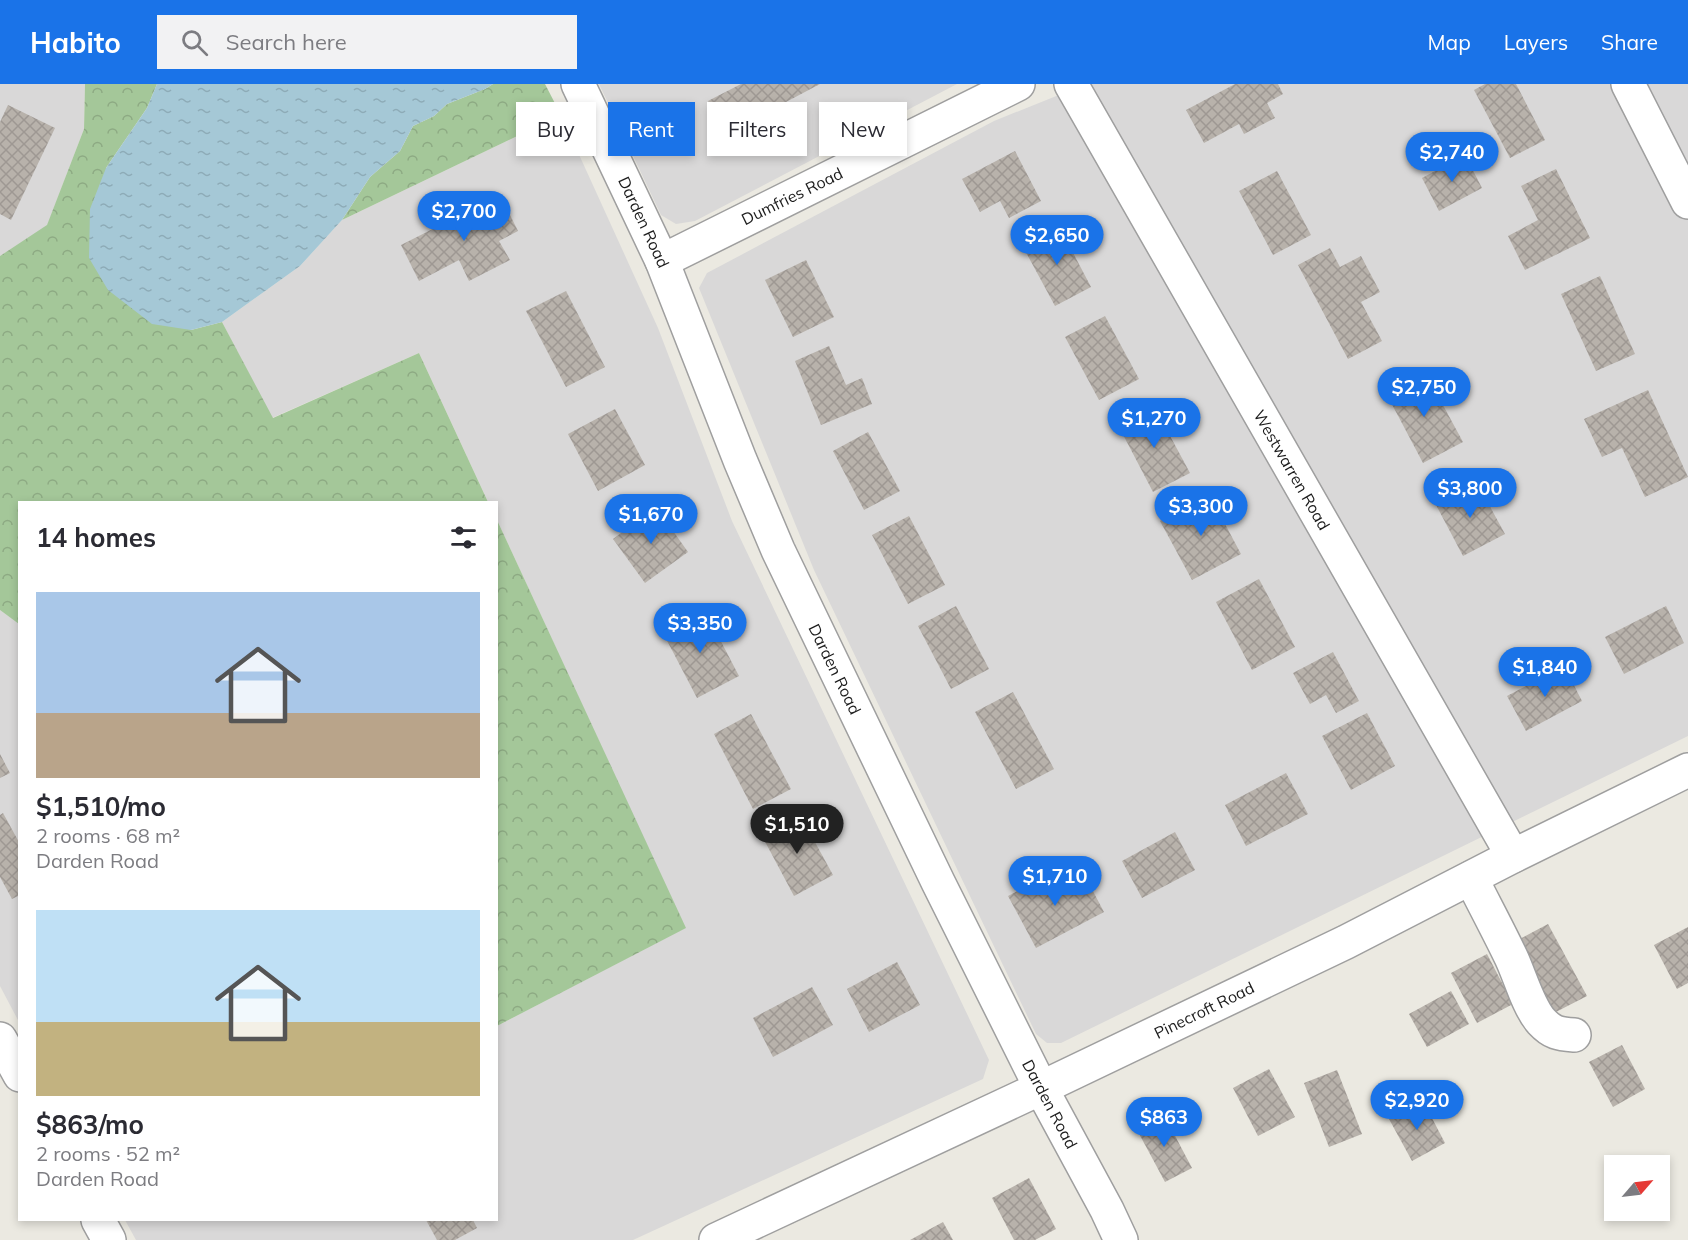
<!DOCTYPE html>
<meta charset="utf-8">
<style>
:root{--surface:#fff;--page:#f2f2f3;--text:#2b2b33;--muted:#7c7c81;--accent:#1a73e8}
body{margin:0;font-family:Mulish,sans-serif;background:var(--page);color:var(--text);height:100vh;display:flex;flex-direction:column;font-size:22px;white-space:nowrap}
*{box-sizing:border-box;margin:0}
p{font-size:20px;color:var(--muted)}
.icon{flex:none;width:33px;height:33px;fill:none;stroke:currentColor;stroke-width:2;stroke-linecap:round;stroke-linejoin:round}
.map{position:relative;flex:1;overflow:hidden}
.details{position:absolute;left:18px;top:417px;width:480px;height:720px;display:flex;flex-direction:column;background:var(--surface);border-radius:0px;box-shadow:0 3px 9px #0003}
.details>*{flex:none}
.guide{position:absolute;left:516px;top:18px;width:570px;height:54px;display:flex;gap:12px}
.needle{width:39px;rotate:62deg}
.tools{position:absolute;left:1604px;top:1071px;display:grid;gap:12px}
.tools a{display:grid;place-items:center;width:66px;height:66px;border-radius:0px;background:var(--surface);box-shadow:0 3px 9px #0003;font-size:30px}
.price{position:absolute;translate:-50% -51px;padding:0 14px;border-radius:21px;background:var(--accent);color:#fff;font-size:20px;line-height:39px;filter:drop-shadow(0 2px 3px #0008)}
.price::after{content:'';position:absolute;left:50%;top:36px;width:18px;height:14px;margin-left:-9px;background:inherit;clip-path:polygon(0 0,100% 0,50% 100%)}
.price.active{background:#222;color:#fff}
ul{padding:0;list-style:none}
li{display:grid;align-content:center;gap:12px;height:318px;padding:0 18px}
li span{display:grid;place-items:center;height:186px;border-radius:0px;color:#555}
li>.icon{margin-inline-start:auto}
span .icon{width:108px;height:108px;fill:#fffc;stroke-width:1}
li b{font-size:26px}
h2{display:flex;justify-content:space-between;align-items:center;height:72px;padding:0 18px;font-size:26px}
.pill{padding:0 21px;border-radius:0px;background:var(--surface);box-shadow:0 3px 9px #0003;font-size:21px;line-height:54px}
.pill.active{background:var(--accent);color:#fff}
header{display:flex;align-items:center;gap:36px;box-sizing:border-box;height:84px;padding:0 30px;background:var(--accent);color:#fff}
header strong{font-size:28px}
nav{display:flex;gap:33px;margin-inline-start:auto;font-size:21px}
.search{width:420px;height:54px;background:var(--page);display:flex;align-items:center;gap:15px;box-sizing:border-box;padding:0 21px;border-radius:0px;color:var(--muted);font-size:22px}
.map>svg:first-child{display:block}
.residential{fill:#d9d8d8}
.forest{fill:url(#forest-crowns)}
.water{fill:url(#water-ripples)}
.building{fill:url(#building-cross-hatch)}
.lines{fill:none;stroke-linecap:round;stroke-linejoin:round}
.minor-casing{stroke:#9f9f9f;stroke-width:36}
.minor{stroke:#fff;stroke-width:33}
.labels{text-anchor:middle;stroke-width:4.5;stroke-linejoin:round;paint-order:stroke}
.street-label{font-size:16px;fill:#1b1b1b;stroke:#fff}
</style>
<header>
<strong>Habito</strong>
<div class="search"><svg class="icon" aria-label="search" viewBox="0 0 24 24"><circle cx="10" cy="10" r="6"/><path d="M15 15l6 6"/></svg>Search here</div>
<nav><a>Map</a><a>Layers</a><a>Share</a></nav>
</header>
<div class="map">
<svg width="1688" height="1156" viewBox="0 0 1688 1156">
<defs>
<pattern id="forest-crowns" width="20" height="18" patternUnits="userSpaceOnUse" patternTransform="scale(1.5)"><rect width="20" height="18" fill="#a4c799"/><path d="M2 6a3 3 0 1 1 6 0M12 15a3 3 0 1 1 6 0" fill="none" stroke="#8daa83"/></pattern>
<pattern id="water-ripples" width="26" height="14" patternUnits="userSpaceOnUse" patternTransform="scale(1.5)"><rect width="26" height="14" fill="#a5c8d6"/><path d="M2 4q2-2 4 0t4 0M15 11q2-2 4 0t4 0" fill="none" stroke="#8dabb7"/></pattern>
<pattern id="building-cross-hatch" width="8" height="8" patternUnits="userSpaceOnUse" patternTransform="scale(1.5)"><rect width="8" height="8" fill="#b8b2ab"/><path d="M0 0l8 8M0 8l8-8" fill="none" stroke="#9e9893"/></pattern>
</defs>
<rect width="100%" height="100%" fill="#ebe9e1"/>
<g class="residential">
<polygon points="0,0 85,0 84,45 47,142 0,172"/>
<polygon points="599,0 957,0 695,137 676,140 661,131"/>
<polygon points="1086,0 1688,0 1688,652 1061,959 1047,959 1036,950 814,486 699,204 707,189 994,37"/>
<polygon points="561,31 658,244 732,437 989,976 983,995 633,1156 136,1156 125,1136 496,1136 497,942 685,844 497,436 496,418 488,418 419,269 272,334 222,238 300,182 342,136"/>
<polygon points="0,526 20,540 19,938 0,902"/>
</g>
<g class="forest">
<polygon points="85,0 157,0 147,24 106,84 191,246 222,238 273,334 419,269 488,418 20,418 19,540 0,526 0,172 47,141 84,45"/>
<polygon points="493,0 545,0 561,31 342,136 370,93 400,67 413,42 434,32 447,20 485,5"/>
<polygon points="497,436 686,844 497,942 496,942"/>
</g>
<polygon class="water" points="157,0 493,0 485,5 447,20 434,32 413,42 400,67 370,93 342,136 300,182 222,238 191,246 152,240 108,206 89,174 90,125 106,84 147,24"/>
<g class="building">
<polygon points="741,0 820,0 726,50 708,17"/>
<polygon points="1235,0 1278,0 1283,10 1267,19 1275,34 1244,50 1239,40 1204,59 1186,26"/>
<polygon points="1485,0 1516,0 1545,56 1510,74 1474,6"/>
<polygon points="8,21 55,44 11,136 0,130 0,38"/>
<polygon points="1015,67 1041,117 1009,134 1000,117 980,128 962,95"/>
<polygon points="1465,71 1482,104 1439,127 1422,94"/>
<polygon points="1556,85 1590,154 1525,186 1508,152 1538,136 1521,102"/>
<polygon points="1277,87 1311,151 1273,171 1239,107"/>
<polygon points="500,111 518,147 499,157 510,176 469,197 459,176 419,197 401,161"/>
<polygon points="1059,142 1091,203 1055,222 1022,161"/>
<polygon points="1330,164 1340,183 1361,172 1380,208 1361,218 1382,257 1348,275 1298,181"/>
<polygon points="806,176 834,233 793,253 765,196"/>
<polygon points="1600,192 1635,270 1596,287 1561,210"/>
<polygon points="566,207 605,283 566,303 526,227"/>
<polygon points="1105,232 1139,295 1099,316 1065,253"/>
<polygon points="829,262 846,301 862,294 872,320 821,341 795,277"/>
<polygon points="1425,288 1463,358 1423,379 1386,309"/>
<polygon points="1648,306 1688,393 1645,413 1622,364 1602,373 1584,335"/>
<polygon points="1154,322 1190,389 1153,408 1118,341"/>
<polygon points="615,325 645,381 598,407 568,350"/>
<polygon points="868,348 900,407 864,426 833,367"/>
<polygon points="1476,397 1505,450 1463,472 1435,419"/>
<polygon points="1209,410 1241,470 1192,496 1160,437"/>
<polygon points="656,423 688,468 645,499 613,455"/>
<polygon points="909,432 945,501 908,520 872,451"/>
<polygon points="1259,495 1295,563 1252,586 1216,518"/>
<polygon points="956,522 989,585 951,605 918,542"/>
<polygon points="1666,522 1684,559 1624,590 1605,553"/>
<polygon points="704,525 739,592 697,614 662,547"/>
<polygon points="1333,568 1359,617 1336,629 1326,611 1310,620 1293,589"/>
<polygon points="1564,582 1582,617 1526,647 1507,612"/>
<polygon points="1013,608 1054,685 1016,705 975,628"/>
<polygon points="1367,629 1395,682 1351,706 1322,652"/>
<polygon points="751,630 791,705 753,725 714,650"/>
<polygon points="0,670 10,689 0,694"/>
<polygon points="1286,689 1308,730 1246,762 1225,721"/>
<polygon points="3,729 20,760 20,811 12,815 0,793 0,731"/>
<polygon points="799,729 833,791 794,812 761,750"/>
<polygon points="1175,748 1195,786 1142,814 1122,777"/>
<polygon points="1058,786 1068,803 1086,794 1104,828 1036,864 1008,812"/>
<polygon points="1548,840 1587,912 1554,929 1516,857"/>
<polygon points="1688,843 1688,899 1677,905 1654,861"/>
<polygon points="1487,870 1513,920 1477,939 1451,889"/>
<polygon points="897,878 920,921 869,948 847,905"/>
<polygon points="812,903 833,941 773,973 753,934"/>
<polygon points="1451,907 1469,940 1427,963 1409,930"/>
<polygon points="1622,961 1645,1005 1613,1023 1589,978"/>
<polygon points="1269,985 1295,1033 1258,1052 1233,1004"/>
<polygon points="1337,986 1362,1050 1329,1063 1304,999"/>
<polygon points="1423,1017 1445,1059 1412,1077 1389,1035"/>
<polygon points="1163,1029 1192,1084 1165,1098 1136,1044"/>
<polygon points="1029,1094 1056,1145 1035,1156 1014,1156 992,1114"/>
<polygon points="426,1136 473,1136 477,1144 455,1156 437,1156"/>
<polygon points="943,1138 953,1156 910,1156"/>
</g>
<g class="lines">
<defs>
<g id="minor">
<polyline points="578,0 662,177 740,376 778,466 938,798 1041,1004 1107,1126 1121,1156"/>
<polyline points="1071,0 1513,772"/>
<polyline points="1628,0 1688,118"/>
<polyline points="662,177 1018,0"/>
<path d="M 1471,794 C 1484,820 1498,846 1511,873 C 1520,892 1528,922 1541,937 C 1552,949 1559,950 1574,951"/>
<polyline points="0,955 20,991"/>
<polyline points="98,1136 109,1156"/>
<polyline points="716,1156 1041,1004 1346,858 1513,772 1688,686"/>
</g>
</defs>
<use href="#minor" class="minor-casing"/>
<use href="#minor" class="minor"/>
</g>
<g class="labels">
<g class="street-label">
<text transform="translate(792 112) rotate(-26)" y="6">Dumfries Road</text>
<text transform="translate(644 138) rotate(65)" y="6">Darden Road</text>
<text transform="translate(1292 386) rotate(60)" y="6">Westwarren Road</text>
<text transform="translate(835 585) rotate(64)" y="6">Darden Road</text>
<text transform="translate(1204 926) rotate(-26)" y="6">Pinecroft Road</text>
<text transform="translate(1050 1020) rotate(62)" y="6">Darden Road</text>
</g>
</g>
</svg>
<div class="tools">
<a><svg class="needle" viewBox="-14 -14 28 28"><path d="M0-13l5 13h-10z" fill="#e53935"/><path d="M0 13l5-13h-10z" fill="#7c7c81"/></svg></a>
</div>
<b class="price" style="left:1452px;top:99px">$2,740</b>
<b class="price" style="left:464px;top:158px">$2,700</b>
<b class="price" style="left:1057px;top:182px">$2,650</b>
<b class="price" style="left:1424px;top:334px">$2,750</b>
<b class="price" style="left:1154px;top:365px">$1,270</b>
<b class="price" style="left:1470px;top:435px">$3,800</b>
<b class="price" style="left:1201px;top:453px">$3,300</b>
<b class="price" style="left:651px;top:461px">$1,670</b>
<b class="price" style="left:700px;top:570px">$3,350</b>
<b class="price" style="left:1545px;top:614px">$1,840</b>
<b class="price active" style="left:797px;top:771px">$1,510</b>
<b class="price" style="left:1055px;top:823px">$1,710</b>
<b class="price" style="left:1417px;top:1047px">$2,920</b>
<b class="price" style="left:1164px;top:1064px">$863</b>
<div class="guide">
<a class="pill">Buy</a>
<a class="pill active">Rent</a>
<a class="pill">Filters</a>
<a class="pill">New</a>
</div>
<section class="details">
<h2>14 homes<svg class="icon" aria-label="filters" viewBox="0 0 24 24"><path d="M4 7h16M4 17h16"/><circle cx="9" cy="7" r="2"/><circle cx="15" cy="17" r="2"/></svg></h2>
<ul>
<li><span style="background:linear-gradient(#a9c7e8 65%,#b9a48a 0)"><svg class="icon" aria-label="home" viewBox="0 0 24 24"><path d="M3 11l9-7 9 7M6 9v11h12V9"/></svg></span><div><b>$1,510/mo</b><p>2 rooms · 68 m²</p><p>Darden Road</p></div></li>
<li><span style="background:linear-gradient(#bfe0f5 60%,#c2b280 0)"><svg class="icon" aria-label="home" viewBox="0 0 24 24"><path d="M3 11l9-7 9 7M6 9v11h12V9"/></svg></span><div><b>$863/mo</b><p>2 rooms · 52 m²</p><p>Darden Road</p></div></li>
</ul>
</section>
</div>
